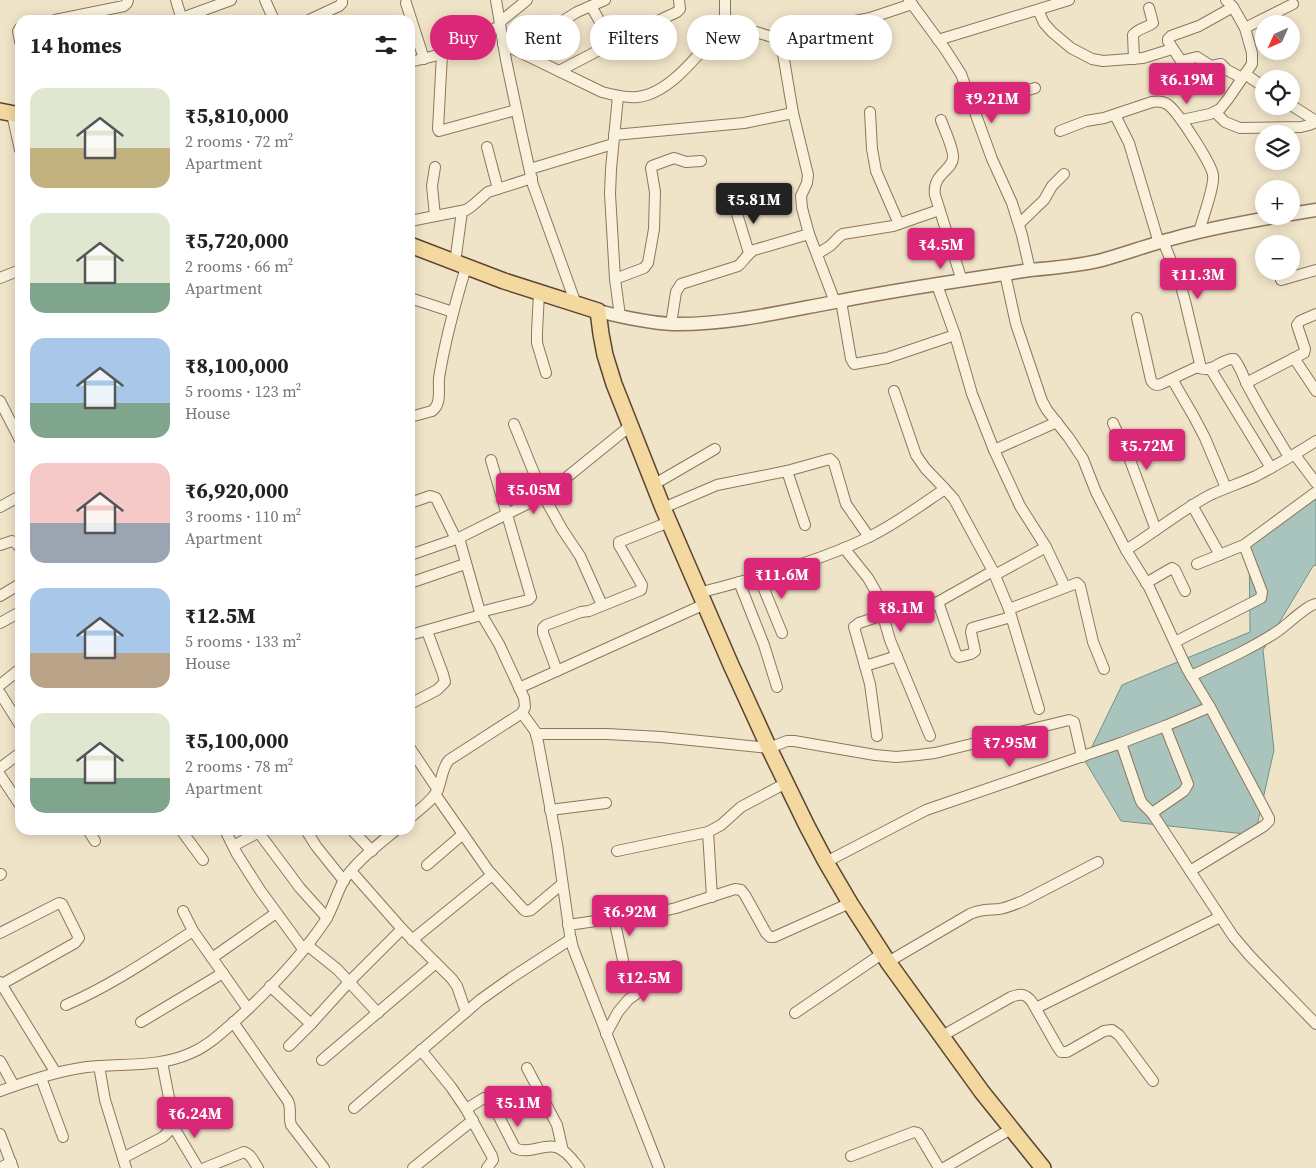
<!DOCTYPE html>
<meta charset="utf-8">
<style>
:root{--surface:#fff;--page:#f6f6f6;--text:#222;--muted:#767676;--accent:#db2777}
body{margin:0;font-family:"Source Serif 4",serif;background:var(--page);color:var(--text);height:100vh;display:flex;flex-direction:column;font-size:19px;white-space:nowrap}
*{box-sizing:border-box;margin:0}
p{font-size:16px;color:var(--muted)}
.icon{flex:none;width:28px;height:28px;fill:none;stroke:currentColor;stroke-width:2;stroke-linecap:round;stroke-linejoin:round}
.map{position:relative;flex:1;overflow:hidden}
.drawer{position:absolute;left:15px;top:15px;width:400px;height:820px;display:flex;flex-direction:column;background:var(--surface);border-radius:15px;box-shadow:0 2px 12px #0003}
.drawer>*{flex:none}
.top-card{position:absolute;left:430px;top:15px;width:475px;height:45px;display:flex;gap:10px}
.needle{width:32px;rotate:225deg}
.buttons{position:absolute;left:1255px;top:15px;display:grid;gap:10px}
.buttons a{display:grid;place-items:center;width:45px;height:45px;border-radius:50%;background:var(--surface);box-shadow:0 2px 12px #0003;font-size:25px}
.price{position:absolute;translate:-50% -42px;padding:0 11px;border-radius:5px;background:var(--accent);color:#fff;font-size:16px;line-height:32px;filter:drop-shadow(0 1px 2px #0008)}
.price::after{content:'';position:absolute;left:50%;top:30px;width:15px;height:11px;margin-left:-8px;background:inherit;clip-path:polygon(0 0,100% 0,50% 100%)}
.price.selected{background:#222;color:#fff}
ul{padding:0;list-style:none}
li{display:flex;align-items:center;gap:15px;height:125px;padding:0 15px}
li span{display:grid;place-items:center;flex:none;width:140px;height:100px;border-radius:15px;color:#555}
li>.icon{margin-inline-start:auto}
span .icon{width:60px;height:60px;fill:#fffc;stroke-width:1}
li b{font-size:21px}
h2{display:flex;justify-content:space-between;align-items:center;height:60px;padding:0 15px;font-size:21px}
.chip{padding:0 18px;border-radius:22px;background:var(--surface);box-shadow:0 2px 12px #0003;font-size:18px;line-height:45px}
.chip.selected{background:var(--accent);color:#fff}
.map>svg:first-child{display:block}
.water{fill:#a9c4bc;stroke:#6f938a}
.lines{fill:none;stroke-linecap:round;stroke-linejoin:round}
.minor-casing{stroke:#8d765c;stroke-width:12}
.tertiary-casing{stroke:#8d765c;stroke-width:15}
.primary-casing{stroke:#5b4430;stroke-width:18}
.minor{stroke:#faf1dc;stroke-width:10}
.tertiary{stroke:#faf1dc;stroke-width:12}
.primary{stroke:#f3d9a0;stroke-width:15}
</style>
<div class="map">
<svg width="1316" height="1168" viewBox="0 0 1316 1168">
<rect width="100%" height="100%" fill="#f0e4c8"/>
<polygon class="water" points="1316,494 1316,565 1313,566 1263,650 1274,750 1255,835 1121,821 1085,761 1122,685 1250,632 1249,540"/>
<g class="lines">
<defs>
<g id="minor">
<polyline points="176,0 182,20"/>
<polyline points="265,0 274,20"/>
<polyline points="496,0 506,60 521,131 533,185 576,304"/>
<polyline points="909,0 945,49 961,74 992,159 1012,203 1022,235 1030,270"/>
<polyline points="406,3 424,59"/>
<polyline points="591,6 612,43"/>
<polyline points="1233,7 1199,26 1171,36 1168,39 1168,41 1181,61 1197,57 1211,66 1221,64 1227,70 1242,78"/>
<polyline points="1038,10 1044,23 1052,32 1071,48 1092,59 1103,61 1143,58 1172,49"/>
<polyline points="182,18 231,0"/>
<polyline points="55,20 124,6 127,3 128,0"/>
<polyline points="309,20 339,6 342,3 342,0"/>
<polyline points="725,20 733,27 742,31 756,32 772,37 780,36 870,18 912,4"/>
<polyline points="500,22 527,0"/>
<polyline points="20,28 18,31 20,42"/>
<polyline points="1245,28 1293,4"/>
<polyline points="780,36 793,113 808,175 807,183 801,196 802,208 809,234 835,302"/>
<polyline points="938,40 1069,0"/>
<path d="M 503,44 L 602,92 C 613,95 625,98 637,97 C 670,94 699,53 720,30 L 725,20 L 725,0"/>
<polyline points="442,54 438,129 439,131 516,110"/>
<polyline points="528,56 561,22 577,12 605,0"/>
<path d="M 1134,59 L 1133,35 C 1138,28 1147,28 1153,23 L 1149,8"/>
<polyline points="410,62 442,54 500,26"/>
<polyline points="559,71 628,35 677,12 680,9 679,0"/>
<polyline points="1245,74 1264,87"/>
<polyline points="618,96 611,169 610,194 615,279 620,316"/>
<polyline points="1291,105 1316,121"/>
<polyline points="972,106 1035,88"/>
<polyline points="870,112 872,149 876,171 899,224"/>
<polyline points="1215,112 1225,122 1240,128 1301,127 1309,125 1316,122"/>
<polyline points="12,114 20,150"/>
<polyline points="1115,115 1129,143 1159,243"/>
<path d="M 941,120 C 944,129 954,149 953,158 C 952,171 932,174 935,195 L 962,281"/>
<polyline points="1182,120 1210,114 1220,109 1228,99 1252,64 1252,53 1245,28 1233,7 1226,0"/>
<path d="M 1060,131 L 1086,121 L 1104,118 L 1152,102 C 1157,101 1162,101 1167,104 C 1177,110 1211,163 1213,175 C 1215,185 1202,220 1199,232"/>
<polyline points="614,135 744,123 793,113"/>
<polyline points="487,147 498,189"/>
<polyline points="435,167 432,186 435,216"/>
<polyline points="530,169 613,144"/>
<polyline points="734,204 749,253"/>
<polyline points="410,221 466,210 472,206 488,192 532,178"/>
<polyline points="1019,224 1044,200 1052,186 1064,174"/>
<polyline points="1163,241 1180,283 1185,301 1201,368"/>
<polyline points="817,254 830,246 840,236 843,234 893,226 939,210"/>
<polyline points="455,263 462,211"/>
<polyline points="1005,274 1016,324 1042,401 1047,410 1069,438 1083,459 1096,492 1126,550 1149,587 1187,669 1210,707 1269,818 1269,821 1264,826 1190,871"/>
<polyline points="0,278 20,270"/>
<polyline points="615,279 644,268 648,263 654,229 655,192 651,168 652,166 674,158 686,162 701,161"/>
<polyline points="1281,280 1316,270"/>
<polyline points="937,285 955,335 972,394 994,450 1020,506 1046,547 1065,587"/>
<polyline points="539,293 537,332 537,343 546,373"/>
<polyline points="410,298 453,312"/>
<polyline points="841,301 851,359 854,364 887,358 955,335"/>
<path d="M 1137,318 L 1151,380 C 1153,384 1156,386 1161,384 L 1195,368 C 1200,367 1203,370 1207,369 C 1217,368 1224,358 1234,359 C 1241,367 1244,380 1250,390 C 1262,413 1276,435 1289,457"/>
<path d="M 671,324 L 676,292 L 681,284 L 738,266 C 744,261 747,254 754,250 L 809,234"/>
<polyline points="1294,358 1316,391"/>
<polyline points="1210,368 1271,468"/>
<polyline points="1172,379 1194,417 1205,438 1226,488"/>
<polyline points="1246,383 1304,353 1305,349 1297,325 1300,321 1316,314"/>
<polyline points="894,391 916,455 925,468 945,489 954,499 993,571 1009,609 1039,709"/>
<polyline points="0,401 20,440"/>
<path d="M 410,417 L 432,411 C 442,404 438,389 439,378 C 445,340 455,304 466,267"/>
<polyline points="1113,423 1130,460 1156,530"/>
<polyline points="514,424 543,495 562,529 580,556 602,605"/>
<polyline points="994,450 1057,422"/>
<polyline points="1295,455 1316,483"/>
<polyline points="787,471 805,525"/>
<polyline points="653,485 715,449"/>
<polyline points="410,503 430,496 436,498 456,539"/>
<polyline points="1192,505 1220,555"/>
<polyline points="0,507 20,496"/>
<polyline points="663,508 717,485 787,471 830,459 834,463 846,504 869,537"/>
<polyline points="0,545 12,541 16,543 20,548"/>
<polyline points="844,548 868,578 876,592 890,640 930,736"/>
<path d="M 1126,550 C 1155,532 1180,511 1210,495 C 1225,488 1241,483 1256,476 C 1277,465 1297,453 1316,441"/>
<polyline points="410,555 459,538 531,502 561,482 630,426"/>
<polyline points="1197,564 1244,545 1316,492"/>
<polyline points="995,575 1046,547"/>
<polyline points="759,577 782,633"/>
<polyline points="739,582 764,645 777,687"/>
<polyline points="410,583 465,564"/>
<polyline points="1146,583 1172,568 1175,570 1185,591"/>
<path d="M 699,593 C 757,577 817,563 871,536 C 897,523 921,505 945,489"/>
<polyline points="0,596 20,584"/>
<polyline points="938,602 956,654 959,657 971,654 975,651 971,632 972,628 1011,617"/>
<polyline points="1009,609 1077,583 1080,586 1093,642 1104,669"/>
<polyline points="922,611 993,571"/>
<polyline points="480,612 528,600 531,597 491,460"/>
<polyline points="0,623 20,612"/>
<polyline points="410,635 481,615"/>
<polyline points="1175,642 1261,598 1262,592 1244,545"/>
<polyline points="865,666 897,656"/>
<polyline points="557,671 543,633 543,628 546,625 581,612 589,611 641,590 642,585 619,545 619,542 669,522"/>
<path d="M 1191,676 C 1221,662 1251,649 1278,631 C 1287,625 1307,605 1316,604"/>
<polyline points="0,685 20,669"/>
<polyline points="519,688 705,604"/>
<polyline points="0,693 20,725"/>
<polyline points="410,704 437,690 445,682 443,674 427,631"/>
<polyline points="522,713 535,731 538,742 557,844 570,935 573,948 659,1168"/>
<polyline points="536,734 607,734 661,737 769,748 787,741 794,741 875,755 896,757 918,755 935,753 1069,720 1074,722 1075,726 1082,757"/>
<polyline points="877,736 870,684 854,627 859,623 883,615"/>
<polyline points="1121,743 1140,799 1142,803 1152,813 1233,936 1250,956 1316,1024"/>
<polyline points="410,748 438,790"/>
<polyline points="0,768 20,753"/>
<polyline points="0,775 20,805"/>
<polyline points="435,794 488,870 524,910 526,911 531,910 562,884"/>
<polyline points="550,810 606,803"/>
<polyline points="1152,813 1184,791 1188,784 1165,726"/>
<path d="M 410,818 C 419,809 433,801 438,789 C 442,779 442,768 449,760 L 522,713 L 525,707 L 524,698 L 499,644 L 480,612 L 459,538"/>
<polyline points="88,830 95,841"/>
<polyline points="181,830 203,860"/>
<polyline points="225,830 237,854 260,890 303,949"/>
<polyline points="306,830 316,846 344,881"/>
<polyline points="352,830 372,851"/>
<polyline points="708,832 712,897"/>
<polyline points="259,833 300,888 327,918"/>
<polyline points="233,846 263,830"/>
<polyline points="617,851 708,832 721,825 741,807 786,783"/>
<polyline points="826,862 926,810 1121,743 1165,726 1210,707"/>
<polyline points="427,865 463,834"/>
<polyline points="351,871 402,929 452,979 457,986 466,1012"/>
<polyline points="0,875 1,874"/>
<polyline points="183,911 193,931 248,1009"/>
<polyline points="614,919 623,960"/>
<polyline points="568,925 659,912 676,908 735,889 741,890 745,895 766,933 770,937 774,937 850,903"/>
<polyline points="0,933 59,903 62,904 79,938 75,943 2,984"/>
<polyline points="412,940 492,875"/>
<polyline points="307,945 337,969 378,1013"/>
<polyline points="212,958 276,913"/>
<path d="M 888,962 L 970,914 C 980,909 988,910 999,909 C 1007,908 1015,904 1023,901 L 1098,862"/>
<polyline points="0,982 56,1073"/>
<polyline points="270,986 311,1024"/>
<path d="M 66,1005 C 112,985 151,958 193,931"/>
<polyline points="1036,1008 1220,917"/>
<polyline points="795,1013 883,953"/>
<polyline points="141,1022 223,973"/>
<path d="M 233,1022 L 288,1101 C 292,1109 288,1116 291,1125 L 324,1168"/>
<polyline points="606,1034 618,1012 628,1000 674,966"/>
<path d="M 942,1036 L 1011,997 C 1021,993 1026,994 1032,1002 L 1057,1046 L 1061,1052 L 1067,1052 L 1104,1031 L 1112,1030 L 1119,1035 L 1153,1081"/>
<polyline points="289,1046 311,1024 349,982 402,929"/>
<polyline points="421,1050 451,1087 466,1109 492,1156 493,1160 487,1168"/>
<polyline points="322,1060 436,963"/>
<polyline points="0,1061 14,1086"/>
<polyline points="99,1066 105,1100 126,1168"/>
<polyline points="527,1068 557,1125 563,1151"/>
<polyline points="41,1078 63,1137"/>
<path d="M 0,1091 C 28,1081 57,1071 87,1067 C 122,1063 158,1068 191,1053 C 208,1046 221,1033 234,1022 C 266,993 301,957 325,921 C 334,907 337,890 346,877 C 359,859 379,844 396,830"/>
<polyline points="354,1108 480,1000 511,978 571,939"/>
<path d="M 466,1109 L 484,1098 L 488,1098 L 491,1101 L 515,1148 C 530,1156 548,1140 562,1150 C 569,1154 574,1162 579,1168"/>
<polyline points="173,1126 198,1168"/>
<polyline points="0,1134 13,1168"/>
<polyline points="851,1156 914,1132 918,1133 920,1136 939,1168"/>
<polyline points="123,1158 163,1137 171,1129 174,1123 162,1062"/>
<polyline points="0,1168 11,1162"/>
<path d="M 205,1168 L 244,1152 C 251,1154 254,1162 258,1168"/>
<polyline points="413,1168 473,1120"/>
<polyline points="944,1168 1011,1129"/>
</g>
<g id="tertiary">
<polyline points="1291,214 1316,210"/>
<path d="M 598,311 C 622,317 648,323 673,324 C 727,325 781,312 835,302 C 899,289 965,280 1030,270 C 1054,268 1078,266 1102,260 C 1127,253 1151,244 1175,238 C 1210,228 1245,222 1280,216"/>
</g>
<g id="primary">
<polyline points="0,111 20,115"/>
<polyline points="410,245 504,281 598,311 601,334 605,355 614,384 663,508 731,665 769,748 807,826 826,862 850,903 888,962 982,1092 1043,1168"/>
</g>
</defs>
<use href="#minor" class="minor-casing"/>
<use href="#tertiary" class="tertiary-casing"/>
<use href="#primary" class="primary-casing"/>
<use href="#minor" class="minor"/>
<use href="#tertiary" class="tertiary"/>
<use href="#primary" class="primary"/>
</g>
</svg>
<div class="buttons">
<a><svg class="needle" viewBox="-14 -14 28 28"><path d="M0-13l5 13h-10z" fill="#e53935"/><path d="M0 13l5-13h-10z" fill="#767676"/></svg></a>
<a><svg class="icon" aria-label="locate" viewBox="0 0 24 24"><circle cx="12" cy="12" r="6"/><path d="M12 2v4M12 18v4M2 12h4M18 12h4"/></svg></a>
<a><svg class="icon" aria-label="layers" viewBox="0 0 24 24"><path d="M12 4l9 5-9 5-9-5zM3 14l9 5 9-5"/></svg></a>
<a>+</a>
<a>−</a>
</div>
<b class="price" style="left:1187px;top:105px">₹6.19M</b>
<b class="price" style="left:992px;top:124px">₹9.21M</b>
<b class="price selected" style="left:754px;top:225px">₹5.81M</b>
<b class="price" style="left:941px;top:270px">₹4.5M</b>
<b class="price" style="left:1198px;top:300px">₹11.3M</b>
<b class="price" style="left:1147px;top:471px">₹5.72M</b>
<b class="price" style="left:534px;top:515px">₹5.05M</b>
<b class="price" style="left:782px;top:600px">₹11.6M</b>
<b class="price" style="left:901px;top:633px">₹8.1M</b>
<b class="price" style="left:1010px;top:768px">₹7.95M</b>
<b class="price" style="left:630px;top:937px">₹6.92M</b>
<b class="price" style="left:644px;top:1003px">₹12.5M</b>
<b class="price" style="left:518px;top:1128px">₹5.1M</b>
<b class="price" style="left:195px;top:1139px">₹6.24M</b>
<div class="top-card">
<a class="chip selected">Buy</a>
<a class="chip">Rent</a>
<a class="chip">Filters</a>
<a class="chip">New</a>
<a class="chip">Apartment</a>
</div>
<section class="drawer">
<h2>14 homes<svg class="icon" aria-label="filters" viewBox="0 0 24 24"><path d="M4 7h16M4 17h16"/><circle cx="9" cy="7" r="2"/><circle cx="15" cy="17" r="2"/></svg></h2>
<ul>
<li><span style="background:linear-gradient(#dfe7d0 60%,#c2b280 0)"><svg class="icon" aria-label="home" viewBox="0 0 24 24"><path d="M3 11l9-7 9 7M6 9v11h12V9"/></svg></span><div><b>₹5,810,000</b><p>2 rooms · 72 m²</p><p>Apartment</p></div></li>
<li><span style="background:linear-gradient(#dfe7d0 70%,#7fa58c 0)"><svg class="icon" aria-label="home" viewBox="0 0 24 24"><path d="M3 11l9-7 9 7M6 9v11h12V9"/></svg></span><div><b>₹5,720,000</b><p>2 rooms · 66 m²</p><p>Apartment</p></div></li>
<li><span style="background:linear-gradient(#a9c7e8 65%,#7fa58c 0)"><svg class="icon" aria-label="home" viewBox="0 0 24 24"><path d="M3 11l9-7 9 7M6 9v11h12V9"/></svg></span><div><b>₹8,100,000</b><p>5 rooms · 123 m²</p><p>House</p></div></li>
<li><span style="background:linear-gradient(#f6c9c9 60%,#9aa5b1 0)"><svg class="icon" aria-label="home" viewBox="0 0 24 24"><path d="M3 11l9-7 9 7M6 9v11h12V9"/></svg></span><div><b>₹6,920,000</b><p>3 rooms · 110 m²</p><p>Apartment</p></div></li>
<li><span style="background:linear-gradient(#a9c7e8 65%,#b9a48a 0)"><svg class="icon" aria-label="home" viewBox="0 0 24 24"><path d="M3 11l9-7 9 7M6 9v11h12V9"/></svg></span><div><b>₹12.5M</b><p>5 rooms · 133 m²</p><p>House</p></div></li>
<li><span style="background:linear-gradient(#dfe7d0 65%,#7fa58c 0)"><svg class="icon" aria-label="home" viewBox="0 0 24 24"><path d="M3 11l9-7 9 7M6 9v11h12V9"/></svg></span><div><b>₹5,100,000</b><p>2 rooms · 78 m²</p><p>Apartment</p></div></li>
</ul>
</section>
</div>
